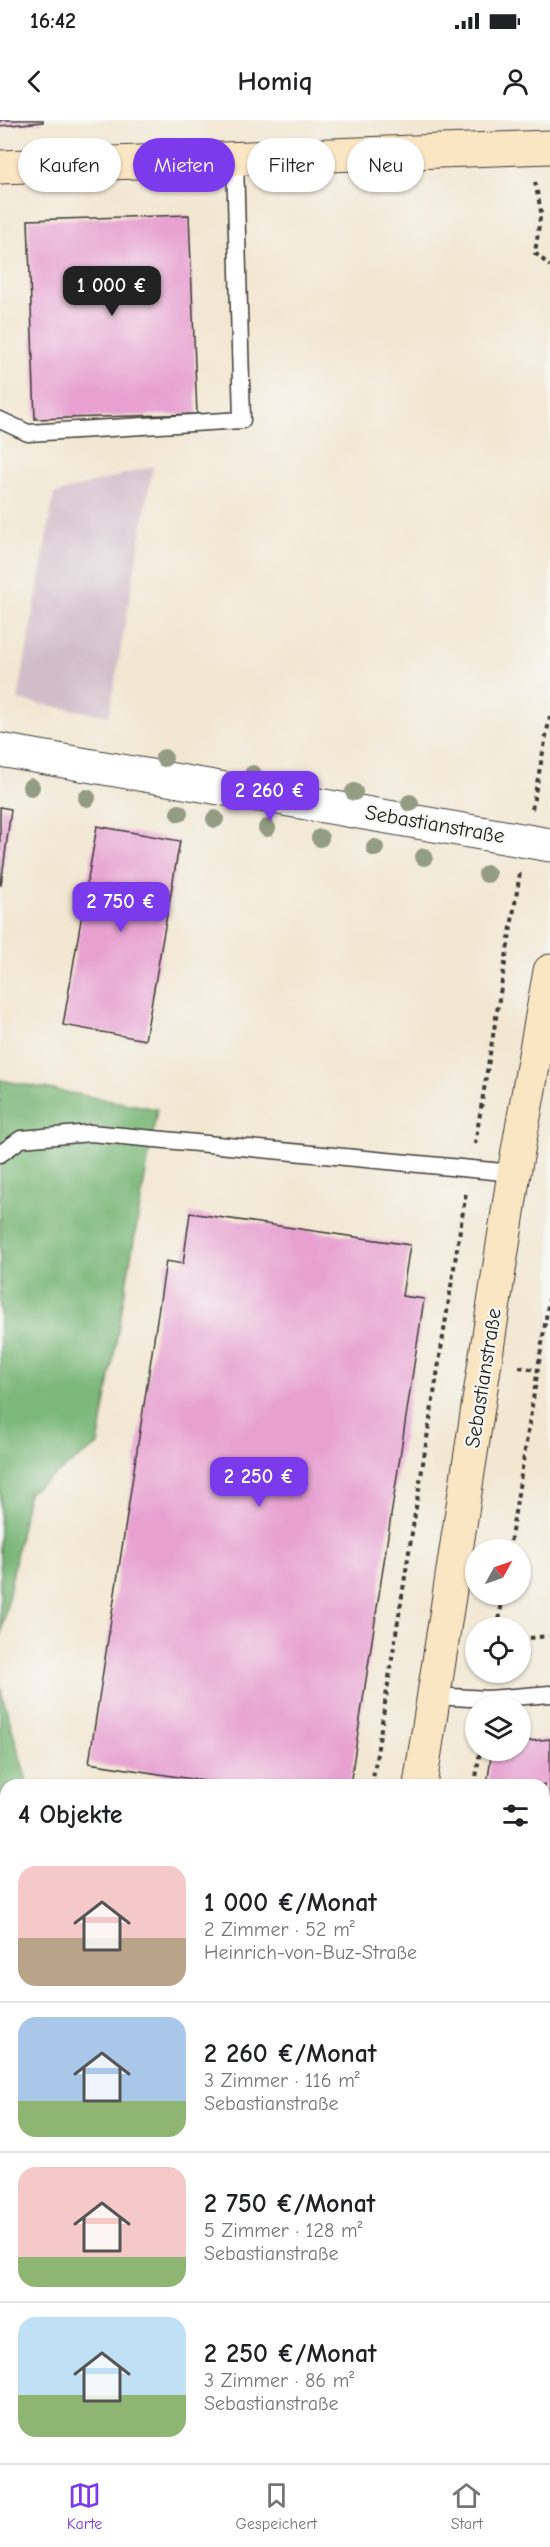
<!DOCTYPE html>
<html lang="de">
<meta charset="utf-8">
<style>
:root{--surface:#fff;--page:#f6f6f6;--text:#202124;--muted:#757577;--line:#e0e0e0;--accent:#7c3aed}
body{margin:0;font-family:"Comic Neue",sans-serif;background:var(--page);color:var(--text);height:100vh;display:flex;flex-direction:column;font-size:22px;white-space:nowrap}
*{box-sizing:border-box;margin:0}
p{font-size:20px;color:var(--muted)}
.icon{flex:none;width:33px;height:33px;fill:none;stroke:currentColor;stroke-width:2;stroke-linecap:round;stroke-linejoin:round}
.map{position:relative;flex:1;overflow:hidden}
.panel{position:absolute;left:0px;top:1659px;width:550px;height:684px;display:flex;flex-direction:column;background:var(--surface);border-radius:18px 18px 0 0;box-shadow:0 2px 4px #0004}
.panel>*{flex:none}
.guide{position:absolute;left:18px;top:18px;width:514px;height:54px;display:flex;gap:12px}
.needle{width:39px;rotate:50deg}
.fabs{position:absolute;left:465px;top:1419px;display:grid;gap:12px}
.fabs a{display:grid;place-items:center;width:66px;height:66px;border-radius:50%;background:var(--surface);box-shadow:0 2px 4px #0004;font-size:30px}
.price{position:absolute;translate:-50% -51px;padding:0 14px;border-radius:12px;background:var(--accent);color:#fff;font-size:20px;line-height:39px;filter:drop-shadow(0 2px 3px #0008)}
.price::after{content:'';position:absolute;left:50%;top:36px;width:18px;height:14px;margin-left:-9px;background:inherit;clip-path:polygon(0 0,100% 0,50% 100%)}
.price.selected{background:#222;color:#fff}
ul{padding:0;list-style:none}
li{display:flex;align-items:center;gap:18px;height:150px;padding:0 18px}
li+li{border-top:2px solid var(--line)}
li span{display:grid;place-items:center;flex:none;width:168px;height:120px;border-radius:18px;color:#555}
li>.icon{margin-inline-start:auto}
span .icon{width:72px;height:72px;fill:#fffc;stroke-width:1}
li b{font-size:26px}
h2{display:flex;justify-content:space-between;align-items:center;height:72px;padding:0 18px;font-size:26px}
.tag{padding:0 21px;border-radius:27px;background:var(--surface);box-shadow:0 2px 4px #0004;font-size:21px;line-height:54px}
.tag.selected{background:var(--accent);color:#fff}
.status{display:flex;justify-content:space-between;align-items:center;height:42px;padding:0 30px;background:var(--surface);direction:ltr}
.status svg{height:16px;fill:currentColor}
header{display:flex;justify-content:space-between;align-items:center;height:78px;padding:0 18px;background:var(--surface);font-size:27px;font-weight:700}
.tab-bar{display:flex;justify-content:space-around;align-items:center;height:84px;border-top:2px solid var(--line);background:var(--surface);font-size:16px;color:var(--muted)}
.tab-bar a{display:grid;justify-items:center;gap:3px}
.tab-bar .selected{color:var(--accent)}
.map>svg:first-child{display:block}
.industrial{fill:#d1bdc9}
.forest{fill:#7bb879;stroke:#4c6a4a;stroke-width:1.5}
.building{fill:#e8a1d1}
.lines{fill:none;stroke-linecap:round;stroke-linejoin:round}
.lane-casing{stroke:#3c3a37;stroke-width:19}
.street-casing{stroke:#3c3a37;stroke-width:35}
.secondary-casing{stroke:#3c3a37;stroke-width:35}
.path{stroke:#3c3a37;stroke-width:4;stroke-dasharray:4.5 4.5;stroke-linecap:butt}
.lane{stroke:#fff;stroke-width:16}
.street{stroke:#fff;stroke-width:33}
.secondary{stroke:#fbe6c4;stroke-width:33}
.tree{fill:#949c83}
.labels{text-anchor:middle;stroke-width:4.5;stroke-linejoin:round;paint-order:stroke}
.street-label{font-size:21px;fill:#1c1c1c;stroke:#f6f6f2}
</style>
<div class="status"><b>16:42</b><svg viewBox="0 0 49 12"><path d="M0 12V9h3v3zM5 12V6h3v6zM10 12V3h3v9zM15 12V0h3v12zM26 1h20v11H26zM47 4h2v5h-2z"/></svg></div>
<header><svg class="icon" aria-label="back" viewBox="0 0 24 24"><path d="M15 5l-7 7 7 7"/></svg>Homiq<svg class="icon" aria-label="person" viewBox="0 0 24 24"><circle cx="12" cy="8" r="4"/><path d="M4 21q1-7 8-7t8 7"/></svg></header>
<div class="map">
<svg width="550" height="2343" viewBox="0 0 550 2343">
<rect width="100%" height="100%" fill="#f6f6f2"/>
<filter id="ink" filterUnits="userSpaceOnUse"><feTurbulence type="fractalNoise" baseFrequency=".0167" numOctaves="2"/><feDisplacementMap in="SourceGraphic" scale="12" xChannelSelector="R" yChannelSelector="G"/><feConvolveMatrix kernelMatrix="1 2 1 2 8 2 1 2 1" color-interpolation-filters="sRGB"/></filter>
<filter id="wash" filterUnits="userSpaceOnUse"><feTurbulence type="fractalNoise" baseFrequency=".008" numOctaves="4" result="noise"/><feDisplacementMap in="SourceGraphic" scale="24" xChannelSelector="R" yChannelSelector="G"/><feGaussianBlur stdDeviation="1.35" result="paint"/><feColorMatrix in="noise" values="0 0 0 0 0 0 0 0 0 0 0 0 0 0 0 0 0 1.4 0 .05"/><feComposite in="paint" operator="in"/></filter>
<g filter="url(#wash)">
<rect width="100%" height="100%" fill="#f2e7d1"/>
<polygon class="industrial" points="153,346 109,596 18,580 54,374"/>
<g class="forest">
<polygon points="0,960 157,989 98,1325 28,1373 0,1521"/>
<polygon points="0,1567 28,1665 6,1665 6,2183 0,2182"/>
</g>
<g id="blocks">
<g class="building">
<polygon points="0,0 43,0 43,2 0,6"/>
<polygon points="189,95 197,294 35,299 28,100"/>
<polygon points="0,687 11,689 1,765 0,764"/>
<polygon points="97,706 180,721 145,920 63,905"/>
<polygon points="190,1093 410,1125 402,1176 424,1179 350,1665 230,1665 89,1643 166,1141 183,1144"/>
<polygon points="550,1619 550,2319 544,2319 544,1665 487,1665 492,1630 520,1630 520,1622"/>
<polygon points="0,1968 6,1969 6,2051 0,2050"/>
<polygon points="149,2337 289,2337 290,2343 149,2343"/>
</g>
</g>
</g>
<g filter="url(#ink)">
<use href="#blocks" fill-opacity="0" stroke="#3c3a37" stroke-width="1.5"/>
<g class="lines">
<defs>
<g id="lane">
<polyline points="0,300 28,313 242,300 235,40"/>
<polyline points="0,1034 21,1019 91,1013 514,1053"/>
<polyline points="433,1576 488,1579 550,1574"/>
</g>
<g id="street">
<polyline points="0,630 550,725"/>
<polyline points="14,2343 15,2337"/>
</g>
<g id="secondary">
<polyline points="0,47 550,27"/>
<polyline points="420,1665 514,1053 550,851"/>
<polyline points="0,2252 6,2253"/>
<polyline points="349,2337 349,2343"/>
</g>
</defs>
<use href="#lane" class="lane-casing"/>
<use href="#street" class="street-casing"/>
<use href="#secondary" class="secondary-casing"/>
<g class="path">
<polyline points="535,62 541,91 535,133 550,146"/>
<polyline points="532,689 550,596"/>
<polyline points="475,1024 520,753"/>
<polyline points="519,1247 536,1250"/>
<polyline points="509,1430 550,1173"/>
<polyline points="498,1508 503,1474"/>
<polyline points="521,1519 548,1516"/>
<polyline points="372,1665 466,1072"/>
<polyline points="475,1665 480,1630"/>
<polyline points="0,2083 4,2051"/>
<polyline points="0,2141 6,2142"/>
<polyline points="0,2214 6,2214"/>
<polyline points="0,2295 6,2295"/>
<polyline points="296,2337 297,2343"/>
<polyline points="399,2337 400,2343"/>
</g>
<use href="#lane" class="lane"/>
<use href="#street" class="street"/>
<use href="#secondary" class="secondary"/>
</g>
<g class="tree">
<circle cx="164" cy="638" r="9"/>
<circle cx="253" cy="654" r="9"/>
<circle cx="31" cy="667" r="9"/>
<circle cx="354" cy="672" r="9"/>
<circle cx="87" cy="678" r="9"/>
<circle cx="410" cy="683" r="9"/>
<circle cx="179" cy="693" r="9"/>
<circle cx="215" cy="699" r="9"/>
<circle cx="267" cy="708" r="9"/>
<circle cx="320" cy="718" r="9"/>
<circle cx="375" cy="728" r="9"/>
<circle cx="424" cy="737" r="9"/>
<circle cx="487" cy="754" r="9"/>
</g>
</g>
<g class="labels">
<g class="street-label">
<text transform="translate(435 704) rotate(10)" y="7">Sebastianstraße</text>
<text transform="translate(483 1258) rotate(-81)" y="7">Sebastianstraße</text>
</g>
</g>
</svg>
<div class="fabs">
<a><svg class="needle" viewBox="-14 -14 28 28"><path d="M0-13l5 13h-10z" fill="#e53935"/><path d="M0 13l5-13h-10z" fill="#757577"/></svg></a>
<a><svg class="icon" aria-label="locate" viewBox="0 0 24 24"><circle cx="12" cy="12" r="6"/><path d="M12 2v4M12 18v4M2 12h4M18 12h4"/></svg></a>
<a><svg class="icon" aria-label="layers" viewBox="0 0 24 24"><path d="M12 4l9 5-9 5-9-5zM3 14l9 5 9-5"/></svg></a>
</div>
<b class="price selected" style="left:112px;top:197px">1 000 €</b>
<b class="price" style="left:270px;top:702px">2 260 €</b>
<b class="price" style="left:121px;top:813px">2 750 €</b>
<b class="price" style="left:259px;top:1388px">2 250 €</b>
<div class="guide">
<a class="tag">Kaufen</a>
<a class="tag selected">Mieten</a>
<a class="tag">Filter</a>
<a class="tag">Neu</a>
</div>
<section class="panel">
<h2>4 Objekte<svg class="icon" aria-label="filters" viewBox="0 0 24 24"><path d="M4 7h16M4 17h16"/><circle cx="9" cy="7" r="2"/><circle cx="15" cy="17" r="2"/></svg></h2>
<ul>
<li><span style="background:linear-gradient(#f6c9c9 60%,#b9a48a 0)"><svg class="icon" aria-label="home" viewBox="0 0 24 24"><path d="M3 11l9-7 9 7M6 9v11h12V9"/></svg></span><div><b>1 000 €/Monat</b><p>2 Zimmer · 52 m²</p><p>Heinrich-von-Buz-Straße</p></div></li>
<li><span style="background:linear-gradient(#a9c7e8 70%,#8fb573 0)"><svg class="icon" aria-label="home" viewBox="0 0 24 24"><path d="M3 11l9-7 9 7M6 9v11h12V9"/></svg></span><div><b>2 260 €/Monat</b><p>3 Zimmer · 116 m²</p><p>Sebastianstraße</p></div></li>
<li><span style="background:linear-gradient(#f6c9c9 75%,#8fb573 0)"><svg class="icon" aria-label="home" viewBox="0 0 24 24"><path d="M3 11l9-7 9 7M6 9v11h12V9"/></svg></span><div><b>2 750 €/Monat</b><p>5 Zimmer · 128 m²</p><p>Sebastianstraße</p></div></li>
<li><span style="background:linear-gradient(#bfe0f5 65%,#8fb573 0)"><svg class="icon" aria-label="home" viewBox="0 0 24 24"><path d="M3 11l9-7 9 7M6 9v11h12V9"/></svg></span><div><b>2 250 €/Monat</b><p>3 Zimmer · 86 m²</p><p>Sebastianstraße</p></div></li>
</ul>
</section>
</div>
<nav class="tab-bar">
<a class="selected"><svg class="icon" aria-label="map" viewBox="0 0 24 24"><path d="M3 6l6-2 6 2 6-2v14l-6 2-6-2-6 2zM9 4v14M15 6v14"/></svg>Karte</a>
<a><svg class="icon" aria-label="saved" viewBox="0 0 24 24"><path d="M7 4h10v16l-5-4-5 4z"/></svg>Gespeichert</a>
<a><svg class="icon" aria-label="home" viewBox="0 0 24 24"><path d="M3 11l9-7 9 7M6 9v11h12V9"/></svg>Start</a>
</nav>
